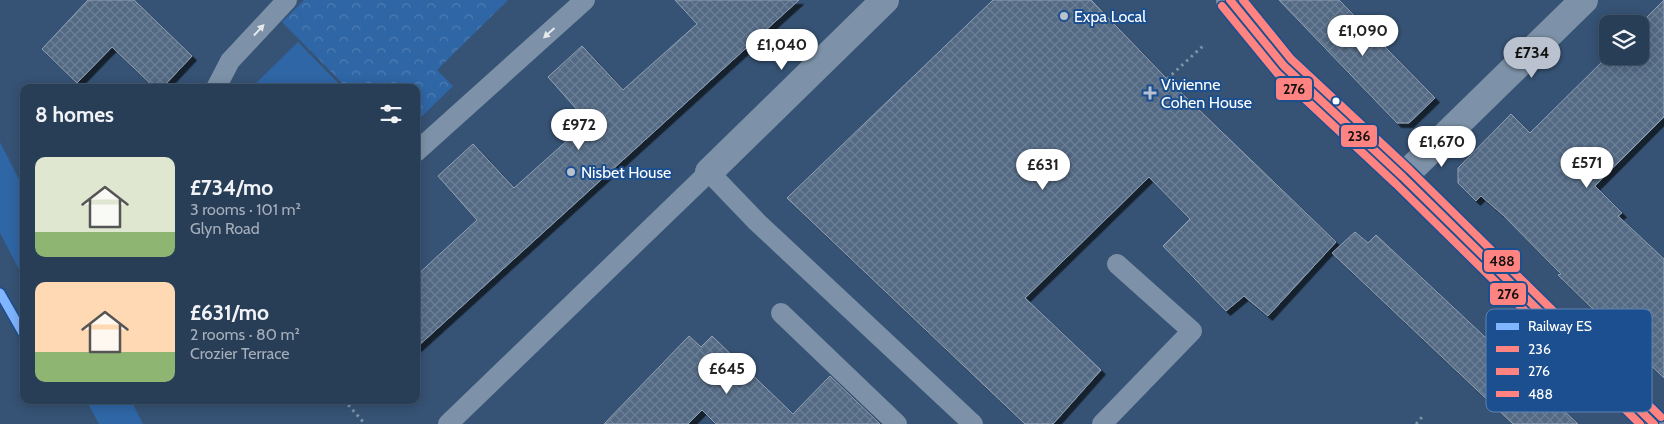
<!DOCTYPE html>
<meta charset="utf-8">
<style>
:root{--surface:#283e57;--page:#30455d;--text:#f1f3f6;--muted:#a5aeba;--line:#44576d;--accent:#b9c2ce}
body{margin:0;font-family:Cabin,sans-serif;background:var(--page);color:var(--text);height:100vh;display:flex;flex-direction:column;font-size:19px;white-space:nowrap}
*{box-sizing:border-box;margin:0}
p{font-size:16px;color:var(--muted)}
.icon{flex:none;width:28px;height:28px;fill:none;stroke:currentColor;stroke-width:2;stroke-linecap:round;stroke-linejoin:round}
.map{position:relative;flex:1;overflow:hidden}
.sheet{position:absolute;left:20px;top:84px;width:400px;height:320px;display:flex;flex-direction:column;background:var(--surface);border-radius:10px;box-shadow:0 2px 12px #0003,0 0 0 1px var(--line)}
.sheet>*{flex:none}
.tools{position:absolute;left:1599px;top:15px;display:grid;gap:10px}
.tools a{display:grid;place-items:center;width:50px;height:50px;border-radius:10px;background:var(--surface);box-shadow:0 2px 12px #0003,0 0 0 1px var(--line);font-size:25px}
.price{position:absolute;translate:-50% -42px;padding:0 11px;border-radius:18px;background:#fff;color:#222;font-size:16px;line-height:32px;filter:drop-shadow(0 1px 2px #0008)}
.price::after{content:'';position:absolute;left:50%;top:30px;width:15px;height:11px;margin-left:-8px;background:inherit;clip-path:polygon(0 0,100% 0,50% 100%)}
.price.selected{background:var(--accent);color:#111}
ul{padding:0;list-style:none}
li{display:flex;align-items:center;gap:15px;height:125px;padding:0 15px}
li span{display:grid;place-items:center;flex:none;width:140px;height:100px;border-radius:10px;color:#555}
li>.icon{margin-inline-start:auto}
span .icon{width:60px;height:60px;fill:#fffc;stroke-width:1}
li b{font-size:21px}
h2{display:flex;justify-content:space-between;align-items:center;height:60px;padding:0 15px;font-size:21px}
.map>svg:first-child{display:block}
.green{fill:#2f66a5}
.forest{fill:url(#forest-crowns)}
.building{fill:url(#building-cross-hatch);stroke:#92a2b6;filter:url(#shadow)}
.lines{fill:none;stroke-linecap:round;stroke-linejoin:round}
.path{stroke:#7d92a8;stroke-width:3;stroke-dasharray:2.5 4;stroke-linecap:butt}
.service{stroke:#7d92a8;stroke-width:20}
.minor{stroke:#7d92a8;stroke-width:28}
.trunk{stroke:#7e90a7;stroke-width:28}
.bus-1-casing{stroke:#1b4f8f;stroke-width:11}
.bus-2-casing{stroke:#1b4f8f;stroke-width:11}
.bus-3-casing{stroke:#1b4f8f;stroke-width:11}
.bus-1{stroke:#ff8380;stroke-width:8}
.bus-2{stroke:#ff8380;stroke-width:8}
.bus-3{stroke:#ff8380;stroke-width:8}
.rail-1-casing{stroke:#1b4f8f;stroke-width:12}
.rail-1{stroke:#80b5ff;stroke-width:9}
.oneway{fill:#e5e9ee}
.poi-dot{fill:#b9c2ce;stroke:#1b4f8f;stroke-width:2}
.bus-dot{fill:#fff;stroke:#1b4f8f;stroke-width:2}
.labels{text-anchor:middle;stroke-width:4;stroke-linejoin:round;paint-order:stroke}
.poi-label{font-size:16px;fill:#fff;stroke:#1b4f8f;text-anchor:start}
.key{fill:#1b4f8f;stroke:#5f84b1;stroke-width:1}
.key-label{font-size:14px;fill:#fff}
.line-badge{stroke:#1b4f8f;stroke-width:2}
.pale-badge-label{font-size:14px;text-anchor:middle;font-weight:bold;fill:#111}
</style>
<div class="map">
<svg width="1664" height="424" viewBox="0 0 1664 424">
<defs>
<pattern id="forest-crowns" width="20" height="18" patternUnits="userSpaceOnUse" patternTransform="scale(1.25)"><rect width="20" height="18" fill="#2f66a5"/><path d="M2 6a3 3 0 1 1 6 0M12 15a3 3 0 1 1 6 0" fill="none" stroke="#4e7db2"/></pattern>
<pattern id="building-cross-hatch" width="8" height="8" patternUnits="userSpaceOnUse" patternTransform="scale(1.25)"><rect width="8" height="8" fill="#526984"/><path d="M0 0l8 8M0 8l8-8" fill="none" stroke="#6c8096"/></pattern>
<filter id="shadow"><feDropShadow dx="4.5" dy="4.5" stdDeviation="0" flood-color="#0009"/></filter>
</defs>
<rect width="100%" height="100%" fill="#365274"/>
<g class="green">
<polygon points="298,42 342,87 252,87"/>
<polygon points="0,142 24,189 24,279 0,233"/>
<polygon points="86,400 131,400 143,424 99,424"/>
</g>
<polygon class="forest" points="304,0 508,0 437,70 453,86 416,122 416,88 346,87 282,22"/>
<g class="building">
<polygon points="88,0 134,0 192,56 162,88 155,88 112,47 77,83 42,49"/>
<polygon points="675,0 799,0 416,348 416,276 477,220 438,176 473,144 514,188 588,122 548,77 582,46 623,90 697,24"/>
<polygon points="993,0 1091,0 1167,79 1336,242 1268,316 1244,296 1226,311 1163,246 1190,219 1149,177 1025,298 1101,370 1053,424 1025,424 787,198"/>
<polygon points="1279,0 1339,0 1435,98 1409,123 1397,123"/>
<polygon points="1664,0 1664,117 1595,186 1622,213 1618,216 1664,259 1664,378 1558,275 1561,274 1503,215 1481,196 1476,201 1458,183 1458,168 1511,114 1530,133 1608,56 1640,56 1640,24"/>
<polygon points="1355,232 1368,243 1376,235 1578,424 1513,424 1332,253"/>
<polygon points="689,336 701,347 712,336 793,414 830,376 880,424 716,424 702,410 688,424 604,424"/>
</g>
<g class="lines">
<g class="path">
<polyline points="1167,79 1204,45"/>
<polyline points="344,400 365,424"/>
<polyline points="1416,424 1422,417"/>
</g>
<g class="service">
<polyline points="216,88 230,61 287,0"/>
<polyline points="416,152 585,0"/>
<polyline points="781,313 897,424"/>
<polyline points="448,424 709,172 757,222 973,424"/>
<polyline points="1102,424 1192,331 1117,264"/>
</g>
<g class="minor">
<polyline points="709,172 885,0"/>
<polyline points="1403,177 1584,0"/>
</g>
<polyline class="trunk" points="1230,0 1284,66 1403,177 1654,424"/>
<defs>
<polyline id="bus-1" points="1230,0 1284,66 1403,177 1654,424"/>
<polyline id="bus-2" points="1222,6 1277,73 1396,184 1640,424"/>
<polyline id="bus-3" points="1243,0 1291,59 1410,170 1661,417"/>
</defs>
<use href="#bus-1" class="bus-1-casing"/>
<use href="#bus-2" class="bus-2-casing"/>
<use href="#bus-3" class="bus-3-casing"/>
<use href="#bus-1" class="bus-1"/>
<use href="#bus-2" class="bus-2"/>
<use href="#bus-3" class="bus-3"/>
<defs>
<polyline id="rail-1" points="0,293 24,335"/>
</defs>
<use href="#rail-1" class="rail-1-casing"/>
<use href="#rail-1" class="rail-1"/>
</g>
<defs><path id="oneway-solid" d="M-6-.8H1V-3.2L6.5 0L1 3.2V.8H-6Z" transform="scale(1.25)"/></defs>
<g class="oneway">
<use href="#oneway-solid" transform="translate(259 30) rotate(-47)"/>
<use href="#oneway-solid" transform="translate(549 33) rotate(138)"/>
</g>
<g class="poi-dot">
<circle cx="1064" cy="16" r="5"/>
<path d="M1147.5 85.5h5v5h5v5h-5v5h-5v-5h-5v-5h5z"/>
<circle cx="571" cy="172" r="5"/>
</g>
<circle class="bus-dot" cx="1336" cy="101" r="4.5"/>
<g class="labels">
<g class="poi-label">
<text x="1074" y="22">Expa Local</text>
<text x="1161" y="90">Vivienne<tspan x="1161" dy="18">Cohen House</tspan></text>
<text x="581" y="178">Nisbet House</text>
</g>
</g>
<rect x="1486" y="309" width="166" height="103" rx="8" class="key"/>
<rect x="1496" y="323" width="23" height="7" fill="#80b5ff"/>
<rect x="1496" y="346" width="23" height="6" fill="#ff8380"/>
<rect x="1496" y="368" width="23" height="7" fill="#ff8380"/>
<rect x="1496" y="391" width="23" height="6" fill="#ff8380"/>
<g class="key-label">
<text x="1528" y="331">Railway ES</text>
<text x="1528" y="354">236</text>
<text x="1528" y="376">276</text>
<text x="1528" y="399">488</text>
</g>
<g class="line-badge">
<rect x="1275" y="77" width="38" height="24" rx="5" fill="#ff8380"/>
<rect x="1340" y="124" width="38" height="24" rx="5" fill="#ff8380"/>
<rect x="1483" y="249" width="38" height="24" rx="5" fill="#ff8380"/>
<rect x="1489" y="282" width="38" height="24" rx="5" fill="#ff8380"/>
</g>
<g class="pale-badge-label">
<text x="1294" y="94">276</text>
<text x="1359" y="141">236</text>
<text x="1502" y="266">488</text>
<text x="1508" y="299">276</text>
</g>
</svg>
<div class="tools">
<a><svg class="icon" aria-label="layers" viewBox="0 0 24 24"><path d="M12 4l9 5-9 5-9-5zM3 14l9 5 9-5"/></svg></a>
</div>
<b class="price" style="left:1363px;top:57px">£1,090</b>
<b class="price" style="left:782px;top:71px">£1,040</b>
<b class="price selected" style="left:1532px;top:79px">£734</b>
<b class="price" style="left:579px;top:151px">£972</b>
<b class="price" style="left:1442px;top:168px">£1,670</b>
<b class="price" style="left:1587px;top:189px">£571</b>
<b class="price" style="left:1043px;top:191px">£631</b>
<b class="price" style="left:727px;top:395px">£645</b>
<section class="sheet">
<h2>8 homes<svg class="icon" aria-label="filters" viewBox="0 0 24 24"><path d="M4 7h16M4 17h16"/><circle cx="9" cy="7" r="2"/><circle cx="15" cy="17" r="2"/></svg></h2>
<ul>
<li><span style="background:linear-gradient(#dfe7d0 75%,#8fb573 0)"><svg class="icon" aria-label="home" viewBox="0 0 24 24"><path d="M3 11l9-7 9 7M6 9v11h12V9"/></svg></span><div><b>£734/mo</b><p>3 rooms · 101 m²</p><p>Glyn Road</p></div></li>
<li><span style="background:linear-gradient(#ffd9b3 70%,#8fb573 0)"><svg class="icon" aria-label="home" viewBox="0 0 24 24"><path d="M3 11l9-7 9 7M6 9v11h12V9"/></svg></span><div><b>£631/mo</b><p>2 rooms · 80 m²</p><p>Crozier Terrace</p></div></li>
</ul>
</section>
</div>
